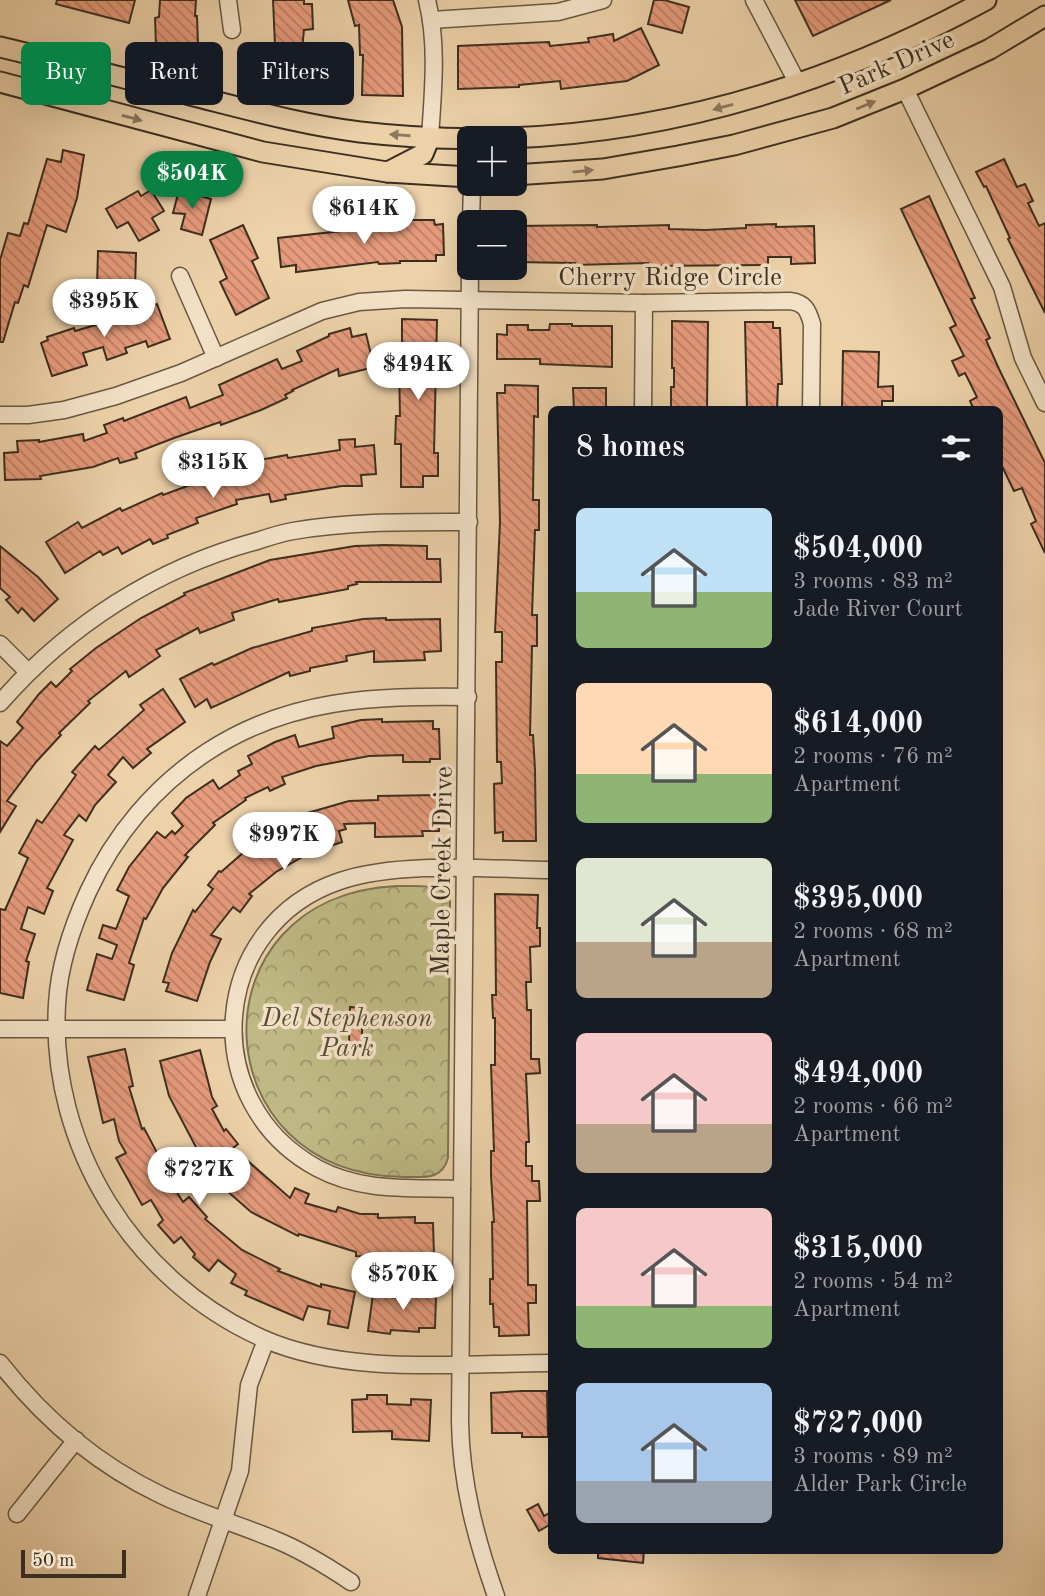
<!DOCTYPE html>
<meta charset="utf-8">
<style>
:root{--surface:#171b24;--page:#20242c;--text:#f1f3f6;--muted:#9ea1a6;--accent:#0b8043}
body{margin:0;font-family:"Old Standard TT",serif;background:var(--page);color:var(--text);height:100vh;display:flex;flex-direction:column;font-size:26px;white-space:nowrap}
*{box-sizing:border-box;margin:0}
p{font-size:23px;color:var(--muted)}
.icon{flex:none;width:38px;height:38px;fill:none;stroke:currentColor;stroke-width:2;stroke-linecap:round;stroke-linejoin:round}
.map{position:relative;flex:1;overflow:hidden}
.panel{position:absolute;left:548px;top:406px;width:455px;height:1148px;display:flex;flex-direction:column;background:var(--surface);border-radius:10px;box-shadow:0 7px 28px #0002}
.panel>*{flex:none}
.hud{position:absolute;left:21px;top:42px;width:422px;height:63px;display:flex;gap:14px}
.buttons{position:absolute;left:457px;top:126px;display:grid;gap:14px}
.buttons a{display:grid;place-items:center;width:70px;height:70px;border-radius:10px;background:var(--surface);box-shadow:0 7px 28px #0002;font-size:35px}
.scale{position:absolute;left:21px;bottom:18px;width:105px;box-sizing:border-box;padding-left:7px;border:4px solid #3d2f20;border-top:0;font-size:19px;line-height:24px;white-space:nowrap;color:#3d2f20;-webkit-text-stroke:5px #f3e1c7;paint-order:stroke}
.price{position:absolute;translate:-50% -60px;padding:0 16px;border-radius:24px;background:#fff;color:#222;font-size:23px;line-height:46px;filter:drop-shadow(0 2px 4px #0008)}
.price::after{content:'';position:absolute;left:50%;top:42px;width:21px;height:16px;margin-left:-10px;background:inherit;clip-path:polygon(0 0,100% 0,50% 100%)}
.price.current{background:var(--accent);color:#fff}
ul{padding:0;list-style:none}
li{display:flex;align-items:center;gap:21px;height:175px;padding:0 28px}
li span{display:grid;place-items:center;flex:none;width:196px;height:140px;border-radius:10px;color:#555}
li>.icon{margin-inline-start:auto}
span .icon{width:84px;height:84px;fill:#fffc;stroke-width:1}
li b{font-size:30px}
h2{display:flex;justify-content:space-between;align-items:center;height:84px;padding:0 28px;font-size:30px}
.pill{padding:0 24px;border-radius:10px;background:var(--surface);box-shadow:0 7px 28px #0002;font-size:24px;line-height:63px}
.pill.current{background:var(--accent);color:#fff}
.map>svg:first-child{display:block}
.park{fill:url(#park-crowns);stroke:#7e7452;stroke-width:2}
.building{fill:url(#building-back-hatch);stroke:#3d2f20;stroke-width:2}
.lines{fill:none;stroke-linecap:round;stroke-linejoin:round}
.minor-casing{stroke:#695842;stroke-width:19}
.major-casing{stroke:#3d2f20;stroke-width:23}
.minor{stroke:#f3e1c7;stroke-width:16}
.major{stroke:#ecd1a9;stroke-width:19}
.oneway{fill:#8c785e}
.labels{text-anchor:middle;stroke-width:7;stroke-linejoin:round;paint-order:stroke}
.street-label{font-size:26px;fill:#3d2f20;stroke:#f3e1c7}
.park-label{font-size:26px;font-style:italic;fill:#574b34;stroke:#f3e1c7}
</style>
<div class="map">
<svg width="1045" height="1596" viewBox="0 0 1045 1596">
<defs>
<pattern id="park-crowns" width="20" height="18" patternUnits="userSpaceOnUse" patternTransform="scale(1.75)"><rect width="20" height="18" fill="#beb984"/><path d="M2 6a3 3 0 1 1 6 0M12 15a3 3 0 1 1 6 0" fill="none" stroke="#9c976c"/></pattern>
<pattern id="building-back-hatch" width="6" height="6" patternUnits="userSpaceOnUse" patternTransform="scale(1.75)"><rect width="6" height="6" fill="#e69b7c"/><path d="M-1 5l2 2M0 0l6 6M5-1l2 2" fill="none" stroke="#bc7f65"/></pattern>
</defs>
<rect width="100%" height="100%" fill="#ecd1a9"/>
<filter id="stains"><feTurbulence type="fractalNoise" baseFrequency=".00286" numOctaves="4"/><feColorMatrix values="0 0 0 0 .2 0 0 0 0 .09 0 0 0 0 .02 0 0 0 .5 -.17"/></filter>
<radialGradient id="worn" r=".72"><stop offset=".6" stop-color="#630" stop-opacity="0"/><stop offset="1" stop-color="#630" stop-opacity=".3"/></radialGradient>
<path class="park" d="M 397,886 C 415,887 442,881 450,901 L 448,1158 C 442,1180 425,1177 405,1177 C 200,1177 190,895 397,886 Z"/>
<g class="building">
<polygon points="57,0 135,0 129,23 56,4"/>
<polygon points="160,0 196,0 195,16 197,16 198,45 156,46 155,18 159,17"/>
<polygon points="273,0 304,0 304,4 312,4 313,29 304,30 299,79 268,75 271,45 275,45"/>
<polygon points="348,0 393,0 402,27 403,96 362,95 363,55 360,55 359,25 355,26"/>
<polygon points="654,0 664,0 689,7 682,33 648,24"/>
<polygon points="795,0 891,0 813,36"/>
<polygon points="641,28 659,65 627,81 561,89 560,81 519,85 519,87 458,89 458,46 549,42 550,46 589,42 588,38 613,34 614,41"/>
<polygon points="63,150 84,155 77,198 66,232 47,225 28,287 24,285 18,303 15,302 3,342 0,342 0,260 8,233 20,236 24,223 28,224 47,159 61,162"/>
<polygon points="1004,159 1017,187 1025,184 1033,201 1028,203 1039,226 1045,223 1045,313 1008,239 1010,238 986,186 984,187 976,172"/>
<polygon points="151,190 164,211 152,218 159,230 139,241 128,222 117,228 106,209 138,191 141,196"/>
<polygon points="179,190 211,199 202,235 181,229 185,214 173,213"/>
<polygon points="929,196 975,298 971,299 990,338 986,340 999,369 1045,463 1045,553 1031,524 1036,521 1022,488 1014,491 999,460 999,410 974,410 970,401 977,397 965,373 959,376 952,361 964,356 950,328 956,325 901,209"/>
<polygon points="406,220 434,220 435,225 443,224 444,255 436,255 436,261 400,261 400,263 379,264 378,262 296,272 296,265 281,267 278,238 406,224"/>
<polygon points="776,224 776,227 814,226 815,263 791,264 791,257 768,257 768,265 648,266 648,263 575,265 575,263 514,262 514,226 597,225 597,227 669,225 669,229 705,230 746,228 746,225"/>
<polygon points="243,225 258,258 252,261 269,298 236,315 220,282 227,278 210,240"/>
<polygon points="98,251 136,253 135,289 97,288"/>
<polygon points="157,304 170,339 148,347 146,341 125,348 127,353 107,360 103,347 83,353 87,365 52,376 41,343 48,340 47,337 74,328 75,331 116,319"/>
<polygon points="402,319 437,320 434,453 438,453 438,476 423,476 423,487 401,487 401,444 395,444 396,416 400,416 399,365 402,365"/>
<polygon points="672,321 708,322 707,410 671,410 671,387 674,387 674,368 672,368"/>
<polygon points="745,322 773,322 773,328 780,328 782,384 778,384 777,410 747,410"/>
<polygon points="550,324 572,324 572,326 612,326 612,367 540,364 540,359 497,359 497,334 507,335 507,325 528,325 528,330 549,330"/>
<polygon points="350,328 352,337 366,334 374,367 339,376 338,369 292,390 293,391 285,395 287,398 261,410 221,425 220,422 174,438 135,453 137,458 120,463 118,458 93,467 40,476 41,479 5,480 4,453 18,452 17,441 39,440 39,442 83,434 84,441 107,433 104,425 123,418 124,421 186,397 190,408 223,395 219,385 277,359 282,369 302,361 297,351 329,336 329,334"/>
<polygon points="843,351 879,352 878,387 893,386 893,401 882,401 882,410 842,410"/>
<polygon points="505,385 538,386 538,417 534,416 533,500 539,500 539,530 535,530 532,615 537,615 537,646 532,646 530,735 533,735 535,769 536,841 503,841 503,832 495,833 494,784 502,783 501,762 497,762 496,662 502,662 502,632 495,632 500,522 497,393 505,393"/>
<polygon points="573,388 606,388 606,410 574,410"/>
<polygon points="355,439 355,447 374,445 376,474 361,475 362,486 342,486 285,495 286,499 271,502 269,494 236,500 237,504 196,518 198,523 167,535 168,538 153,544 150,539 122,554 118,547 103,555 100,551 65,573 46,542 78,522 82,528 120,508 122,511 162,493 163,495 209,478 207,470 242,459 243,463 287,455 288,458 340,450 339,440"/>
<polygon points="385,545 427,546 427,559 440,559 441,582 356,582 357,584 348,586 348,589 279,602 278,599 232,613 234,620 200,633 198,628 156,650 160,656 129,677 126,671 88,701 90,703 59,733 61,735 36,762 7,801 16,806 0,832 0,741 7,746 23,728 17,722 39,694 51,682 56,687 72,671 70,669 96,648 141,618 185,595 184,593 270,560 355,546"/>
<polygon points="0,546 38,577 58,599 34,621 22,608 18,613 6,600 10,597 0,588"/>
<polygon points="386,618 386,620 440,619 441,651 424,652 425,660 374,662 374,651 346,656 347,661 310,668 310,671 290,676 289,672 211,708 207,699 195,707 180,679 212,663 214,665 252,648 312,631 312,628 363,619"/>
<polygon points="163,689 185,722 147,749 151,753 133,768 123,757 108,775 116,782 95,805 86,821 79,815 64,835 73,840 47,888 53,891 44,914 28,907 21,929 35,934 26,961 29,962 23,998 0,993 0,909 5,910 28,858 19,853 37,820 42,823 76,775 72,772 95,746 99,750 144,710 140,705"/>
<polygon points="382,719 382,722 433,721 433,729 439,729 440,759 430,759 430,762 403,762 403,755 369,756 316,766 282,777 285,784 270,791 268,787 245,798 246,800 213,823 215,825 185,855 188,857 163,888 146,919 144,918 129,963 134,965 124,1000 87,990 97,954 112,959 117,945 99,938 103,925 116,929 129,896 117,890 129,867 157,832 165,838 172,831 175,834 183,826 172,813 186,798 213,780 219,789 240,775 238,771 252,764 248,756 275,742 295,735 299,747 334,738 332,727 361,720"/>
<polygon points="438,795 439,831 422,831 423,836 375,837 375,823 344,824 346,829 339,831 342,842 324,848 318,830 296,842 304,856 276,872 249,894 252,896 240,912 233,907 211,935 221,939 210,962 197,1001 166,991 169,983 163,982 172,953 193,910 195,912 213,889 208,885 219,871 221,872 267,832 297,816 349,801 378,800 378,796"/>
<polygon points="495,894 538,895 537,928 540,928 540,946 530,947 531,982 526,982 527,1010 531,1010 531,1059 539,1059 540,1073 526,1074 529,1142 526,1142 526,1166 532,1166 532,1181 539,1181 540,1201 527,1201 528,1285 536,1285 536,1303 528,1303 529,1335 499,1336 499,1327 494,1327 493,1304 490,1304 490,1279 493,1279 492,1222 494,1222 491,1176 491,1151 494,1151 491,1065 495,1065 495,1018 493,1018 492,995 496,995"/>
<polygon points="350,1007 362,1008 362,1047 349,1047"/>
<polygon points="125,1049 133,1086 129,1087 142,1129 144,1128 164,1166 174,1179 170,1181 183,1202 189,1197 207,1217 205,1219 242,1250 280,1269 278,1271 321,1287 321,1284 355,1292 348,1328 328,1324 330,1311 308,1306 303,1320 245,1295 247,1291 231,1283 236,1274 218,1260 209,1271 193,1257 195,1254 181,1237 174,1243 158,1225 163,1220 151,1200 142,1205 116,1158 126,1153 119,1141 114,1119 103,1123 88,1057"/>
<polygon points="200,1050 212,1097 217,1106 212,1109 224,1131 226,1129 238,1144 233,1148 290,1198 295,1188 309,1194 305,1203 336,1212 338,1207 360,1214 378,1214 378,1218 415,1217 415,1223 433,1223 434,1255 393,1258 356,1256 356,1252 299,1234 298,1236 251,1212 218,1183 216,1185 193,1155 198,1151 169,1096 160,1061"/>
<polygon points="400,1290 428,1291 428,1297 436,1297 435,1328 419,1328 419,1332 391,1330 390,1334 368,1331 373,1294 399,1298"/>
<polygon points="521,1391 547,1391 548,1437 522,1437 522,1433 492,1433 491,1393"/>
<polygon points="367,1395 387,1395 387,1404 411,1405 411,1399 431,1400 429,1441 392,1439 392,1431 353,1432 352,1400 367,1399"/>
<polygon points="538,1504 544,1516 551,1512 551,1524 539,1531 527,1510"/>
<polygon points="598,1550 644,1550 643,1563 598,1558"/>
</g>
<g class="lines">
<defs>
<g id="minor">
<polyline points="228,0 232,30"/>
<path d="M 427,0 C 438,44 433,92 430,137"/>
<polyline points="754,0 798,84"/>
<polyline points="431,20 558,12 603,0"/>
<polyline points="905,89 1002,287 1023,358 1045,403"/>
<polyline points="471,222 472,184"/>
<path d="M 470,268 L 460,1422 C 461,1483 476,1539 496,1596"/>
<polyline points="180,276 216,358"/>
<polyline points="643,410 644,303"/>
<path d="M 0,415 L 28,415 L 64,410 L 116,396 L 181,373 L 322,311 L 359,302 L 405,299 L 644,303 L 790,301 C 805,303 808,310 812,324 L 811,410"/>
<polyline points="0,644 28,672"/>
<path d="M 468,697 C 374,696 289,698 207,752 C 155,786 114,835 88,892 C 72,927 59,965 57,1004 C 49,1146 133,1281 264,1339 C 348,1376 461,1363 551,1363"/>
<path d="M 0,703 C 68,625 157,568 257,541 C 269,537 281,533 293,531 C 351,521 410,522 469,522"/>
<polyline points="0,1029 232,1029"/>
<path d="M 462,1189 C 412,1187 363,1193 317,1168 C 196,1102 209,925 340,881 C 399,861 489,869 551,870"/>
<path d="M 0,1363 C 43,1418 98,1465 161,1495 C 198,1513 238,1524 276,1540 C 303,1551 327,1566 351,1582"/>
<polyline points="17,1514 76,1440"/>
<polyline points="197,1596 240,1471 249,1385 266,1340"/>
</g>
<g id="major">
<path d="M 0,47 C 63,62 127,79 190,95 C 246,109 303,125 360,132 C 582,158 792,106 986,0"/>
<polyline points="0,82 263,152 387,172 469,177"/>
<polyline points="388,172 423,154 430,137"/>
<polyline points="514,175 603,169 678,156 734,145 833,118 905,89 990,49 1045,16"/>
</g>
</defs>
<use href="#minor" class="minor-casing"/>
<use href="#major" class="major-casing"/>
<use href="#minor" class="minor"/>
<use href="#major" class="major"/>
</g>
<defs><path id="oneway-solid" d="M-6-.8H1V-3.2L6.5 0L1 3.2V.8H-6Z" transform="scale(1.75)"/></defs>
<g class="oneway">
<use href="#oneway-solid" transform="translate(866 105) rotate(-22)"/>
<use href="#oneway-solid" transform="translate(723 107) rotate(165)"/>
<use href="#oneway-solid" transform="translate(132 118) rotate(15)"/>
<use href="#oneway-solid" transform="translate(400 135) rotate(-176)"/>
<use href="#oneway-solid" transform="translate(583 171) rotate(-6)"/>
</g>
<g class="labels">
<g class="street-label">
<text transform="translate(896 62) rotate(-24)" y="9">Park Drive</text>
<text x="670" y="285">Cherry Ridge Circle</text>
<text transform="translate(441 871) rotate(-89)" y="9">Maple Creek Drive</text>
</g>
<g class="park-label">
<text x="347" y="1026">Del Stephenson<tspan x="347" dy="30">Park</tspan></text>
</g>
</g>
<rect width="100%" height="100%" filter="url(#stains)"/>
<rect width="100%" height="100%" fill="url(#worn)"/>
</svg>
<div class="buttons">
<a>+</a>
<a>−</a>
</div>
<div class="scale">50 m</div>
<b class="price current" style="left:192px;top:211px">$504K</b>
<b class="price" style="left:364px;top:246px">$614K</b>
<b class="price" style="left:104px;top:339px">$395K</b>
<b class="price" style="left:418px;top:402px">$494K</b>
<b class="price" style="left:213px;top:500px">$315K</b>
<b class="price" style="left:284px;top:872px">$997K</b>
<b class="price" style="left:199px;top:1207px">$727K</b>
<b class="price" style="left:403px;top:1312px">$570K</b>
<div class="hud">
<a class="pill current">Buy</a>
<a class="pill">Rent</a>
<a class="pill">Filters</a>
</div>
<section class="panel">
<h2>8 homes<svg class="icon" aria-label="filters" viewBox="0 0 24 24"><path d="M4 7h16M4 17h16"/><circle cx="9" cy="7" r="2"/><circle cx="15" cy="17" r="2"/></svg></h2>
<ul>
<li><span style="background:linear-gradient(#bfe0f5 60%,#8fb573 0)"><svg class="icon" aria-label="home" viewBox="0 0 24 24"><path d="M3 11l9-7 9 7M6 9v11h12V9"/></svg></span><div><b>$504,000</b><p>3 rooms · 83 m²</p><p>Jade River Court</p></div></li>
<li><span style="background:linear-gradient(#ffd9b3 65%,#8fb573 0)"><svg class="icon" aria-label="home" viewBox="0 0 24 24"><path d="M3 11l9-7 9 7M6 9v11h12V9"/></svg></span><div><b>$614,000</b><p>2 rooms · 76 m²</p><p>Apartment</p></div></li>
<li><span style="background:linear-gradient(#dfe7d0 60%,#b9a48a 0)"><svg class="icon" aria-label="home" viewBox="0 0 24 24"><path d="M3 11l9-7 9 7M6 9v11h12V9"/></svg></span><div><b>$395,000</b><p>2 rooms · 68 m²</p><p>Apartment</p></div></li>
<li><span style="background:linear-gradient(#f6c9c9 65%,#b9a48a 0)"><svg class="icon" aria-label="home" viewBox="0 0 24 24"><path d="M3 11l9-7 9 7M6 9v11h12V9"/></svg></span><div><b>$494,000</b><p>2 rooms · 66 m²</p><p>Apartment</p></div></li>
<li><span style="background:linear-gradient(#f6c9c9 70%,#8fb573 0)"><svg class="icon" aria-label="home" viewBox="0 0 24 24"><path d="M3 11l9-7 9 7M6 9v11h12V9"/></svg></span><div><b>$315,000</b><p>2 rooms · 54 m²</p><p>Apartment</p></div></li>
<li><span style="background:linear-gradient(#a9c7e8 70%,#9aa5b1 0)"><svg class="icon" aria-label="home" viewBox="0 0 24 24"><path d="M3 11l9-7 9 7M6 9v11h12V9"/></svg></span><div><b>$727,000</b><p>3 rooms · 89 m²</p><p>Alder Park Circle</p></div></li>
</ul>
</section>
</div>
